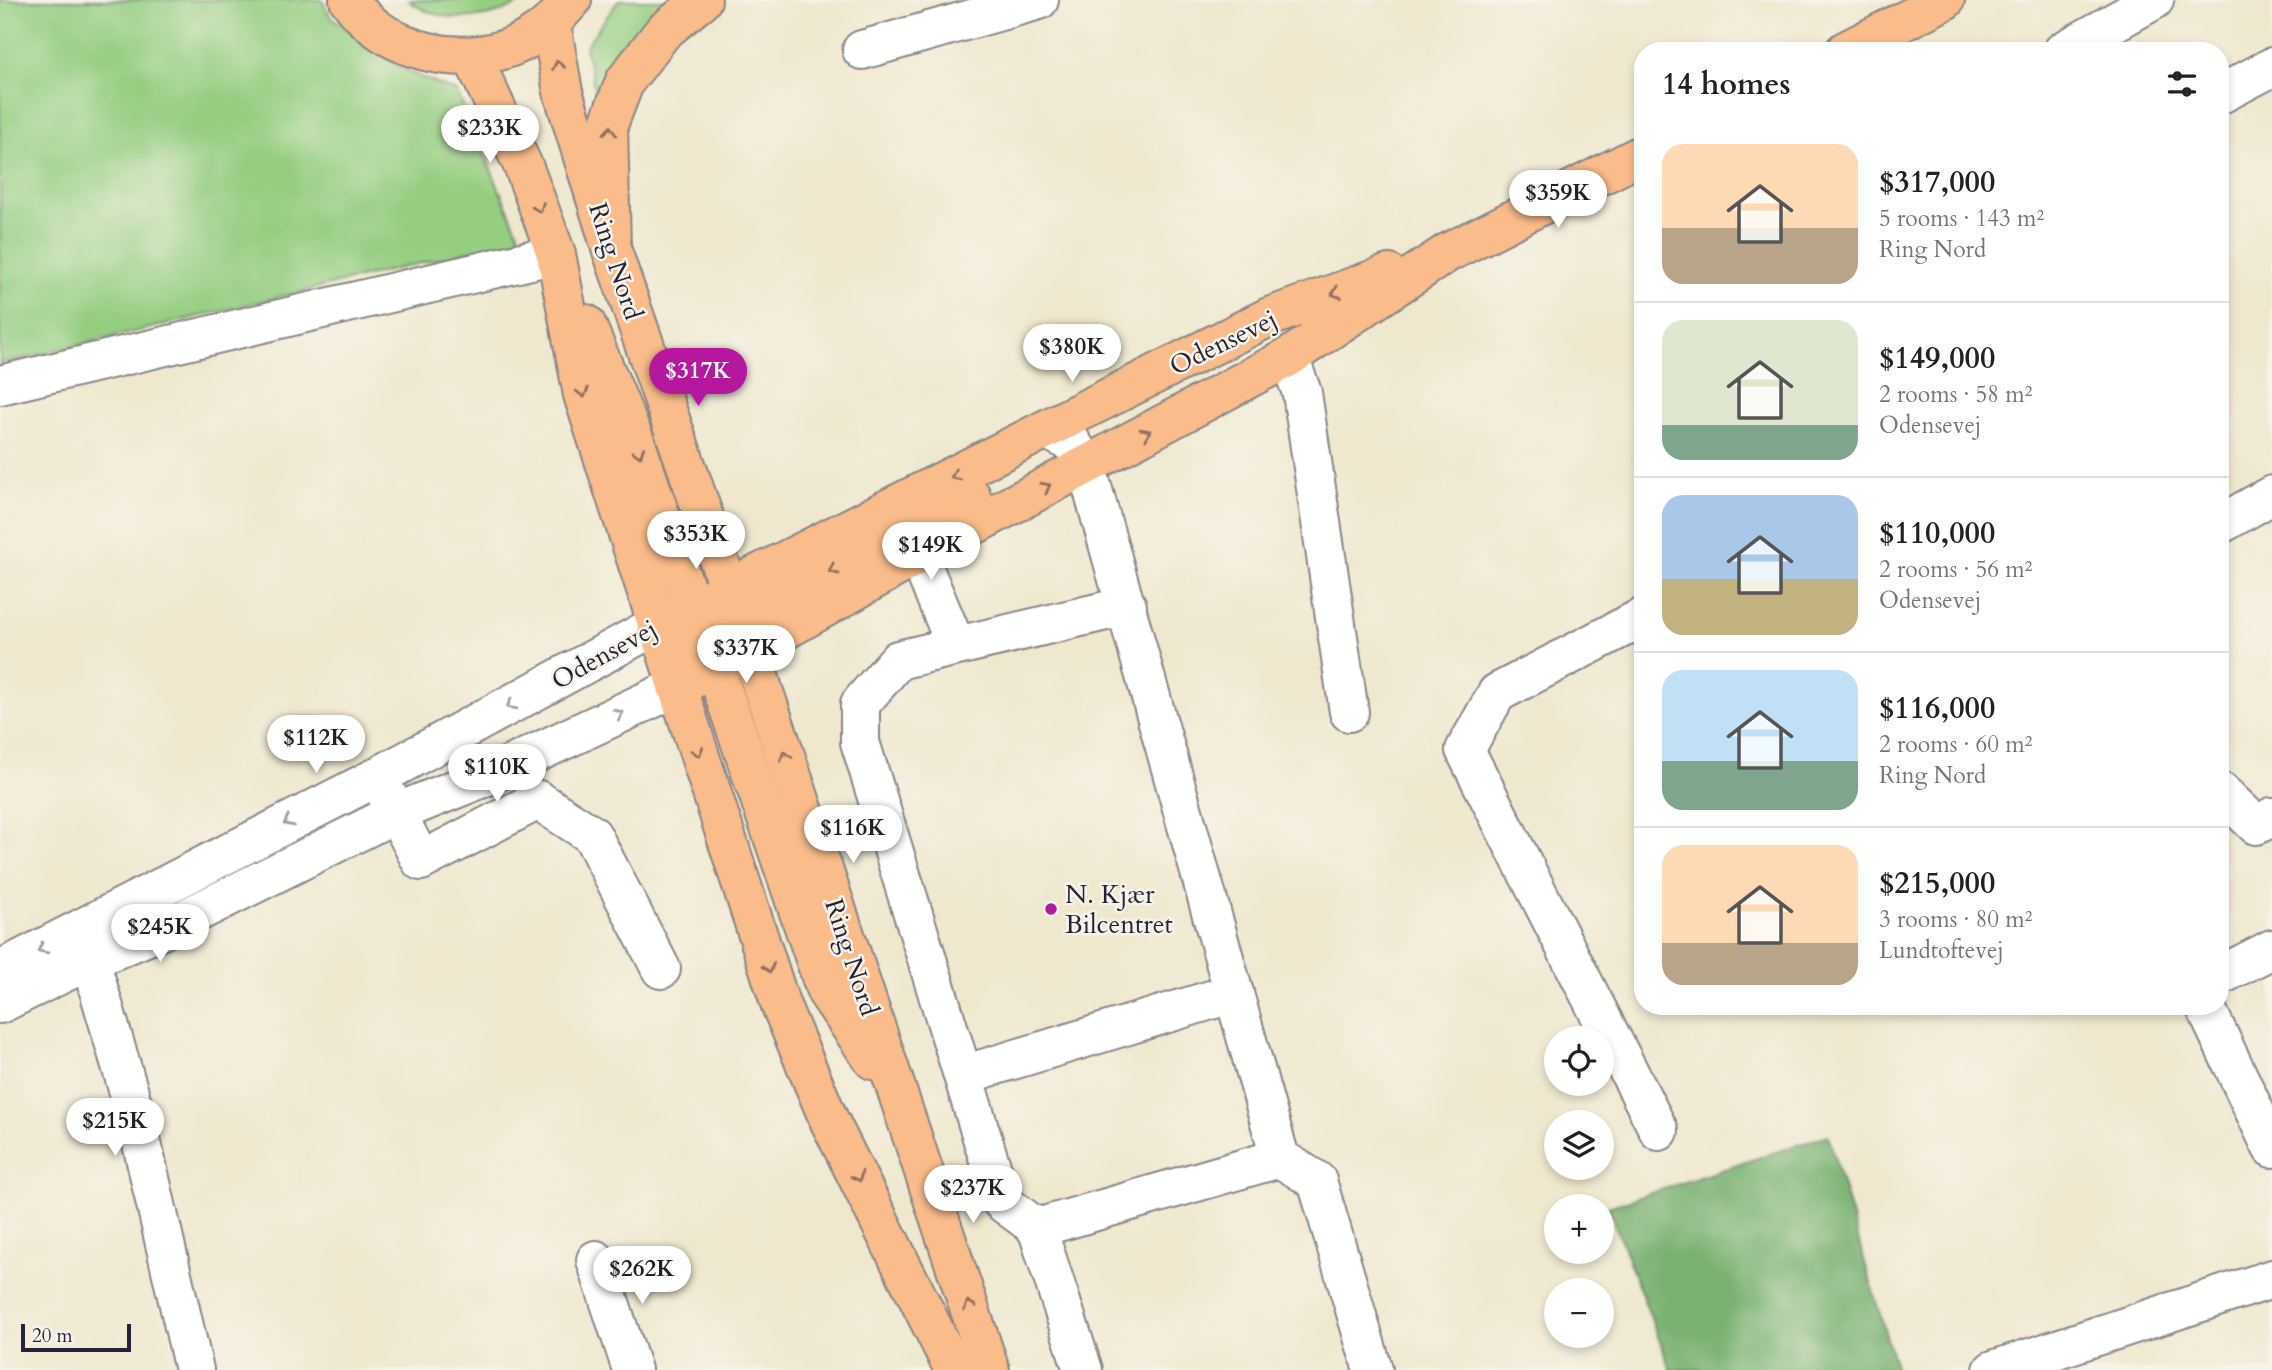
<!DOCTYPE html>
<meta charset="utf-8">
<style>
:root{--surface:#fff;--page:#f6f6f6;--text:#202124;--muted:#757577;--line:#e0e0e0;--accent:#b5179e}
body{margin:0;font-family:Cardo,serif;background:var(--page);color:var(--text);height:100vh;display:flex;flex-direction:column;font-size:26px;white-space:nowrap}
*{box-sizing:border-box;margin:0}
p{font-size:23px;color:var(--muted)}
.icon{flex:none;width:38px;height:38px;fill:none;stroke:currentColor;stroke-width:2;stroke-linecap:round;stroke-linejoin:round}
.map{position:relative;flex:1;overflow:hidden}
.drawer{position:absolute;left:1634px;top:42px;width:595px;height:973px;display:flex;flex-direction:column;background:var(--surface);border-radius:28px;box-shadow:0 4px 10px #0003}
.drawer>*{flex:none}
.buttons{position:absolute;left:1544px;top:1026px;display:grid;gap:14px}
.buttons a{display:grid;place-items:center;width:70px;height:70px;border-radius:50%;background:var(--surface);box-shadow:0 4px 10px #0003;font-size:35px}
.scale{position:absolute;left:21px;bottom:18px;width:110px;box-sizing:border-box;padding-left:7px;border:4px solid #22223b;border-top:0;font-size:19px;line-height:24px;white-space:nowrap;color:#22223b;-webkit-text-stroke:5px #f7f3e8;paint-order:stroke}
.price{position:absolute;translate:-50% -60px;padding:0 16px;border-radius:24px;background:#fff;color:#222;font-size:23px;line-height:46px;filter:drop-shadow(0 2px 4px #0008)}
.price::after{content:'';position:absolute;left:50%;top:42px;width:21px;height:16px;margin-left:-10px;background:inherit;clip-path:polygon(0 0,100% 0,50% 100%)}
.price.active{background:var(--accent);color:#fff}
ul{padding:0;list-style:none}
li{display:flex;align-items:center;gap:21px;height:175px;padding:0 28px}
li+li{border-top:2px solid var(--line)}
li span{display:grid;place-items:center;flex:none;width:196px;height:140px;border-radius:21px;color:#555}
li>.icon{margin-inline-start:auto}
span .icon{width:84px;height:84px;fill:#fffc;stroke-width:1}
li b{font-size:30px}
h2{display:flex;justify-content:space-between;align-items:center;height:84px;padding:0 28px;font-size:30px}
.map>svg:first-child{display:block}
.green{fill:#95ce81;stroke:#5c785e;stroke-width:2}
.forest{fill:#78b16f;stroke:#4d6a55;stroke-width:2}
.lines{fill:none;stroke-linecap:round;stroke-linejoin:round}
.minor-casing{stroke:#888585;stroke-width:42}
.major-casing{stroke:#888585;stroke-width:42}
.highway-casing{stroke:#888585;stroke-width:42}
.minor{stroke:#fff;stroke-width:38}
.major{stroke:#f9bc8a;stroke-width:38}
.highway{stroke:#f9bc8a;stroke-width:38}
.oneway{stroke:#8e6f62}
.oneway2{stroke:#9c9ca7}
.poi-dot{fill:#b5179e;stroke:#f7f3e8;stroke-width:2.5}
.labels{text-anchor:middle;stroke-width:5;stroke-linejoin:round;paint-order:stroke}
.street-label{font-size:26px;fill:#22223b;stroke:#f7f3e8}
.poi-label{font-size:26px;fill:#22223b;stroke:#f7f3e8;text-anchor:start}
</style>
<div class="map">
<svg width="2272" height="1370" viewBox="0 0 2272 1370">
<rect width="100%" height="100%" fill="#f7f3e8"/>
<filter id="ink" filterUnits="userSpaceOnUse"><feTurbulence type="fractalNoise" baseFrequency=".0143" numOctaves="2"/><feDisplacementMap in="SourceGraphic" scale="14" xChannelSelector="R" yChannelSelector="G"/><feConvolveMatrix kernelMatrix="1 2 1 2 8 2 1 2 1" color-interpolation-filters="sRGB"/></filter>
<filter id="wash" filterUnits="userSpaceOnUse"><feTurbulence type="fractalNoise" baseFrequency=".00686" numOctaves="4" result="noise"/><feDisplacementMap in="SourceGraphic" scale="28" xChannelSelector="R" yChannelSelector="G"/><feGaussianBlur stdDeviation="1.57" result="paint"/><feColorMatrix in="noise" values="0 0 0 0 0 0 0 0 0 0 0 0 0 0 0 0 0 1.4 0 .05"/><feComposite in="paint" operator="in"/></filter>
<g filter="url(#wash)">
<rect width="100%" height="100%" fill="#efe8cf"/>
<g class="green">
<polygon points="0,0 322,0 331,17 404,70 457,92 521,239 0,364"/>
<path d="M 408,0 L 524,0 C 493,22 439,25 408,0 Z"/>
<polygon points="619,0 681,0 600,111 585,47"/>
</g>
<polygon class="forest" points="1828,1135 1896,1370 1671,1370 1608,1207"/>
</g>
<g filter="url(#ink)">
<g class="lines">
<defs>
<g id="minor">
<polyline points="862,50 1039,0"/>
<polyline points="2063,51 2154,0"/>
<polyline points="2221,94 2272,67"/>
<polyline points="1289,357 1302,393 1349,712"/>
<polyline points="0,385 556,254"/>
<polyline points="1047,430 1071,442 1086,465 1280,1158 1317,1181 1373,1370"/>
<polyline points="2221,524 2272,495"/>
<polyline points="918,555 956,646"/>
<polyline points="1643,617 1497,693 1465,750 1659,1131"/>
<polyline points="385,791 421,861 538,800 592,835 661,969"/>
<polyline points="2221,792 2256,825 2272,817"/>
<polyline points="81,939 90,960 135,1113 194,1370"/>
<polyline points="0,970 377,777 657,625"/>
<polyline points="2221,975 2272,949"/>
<polyline points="0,1004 90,960 162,930 396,813 485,777 677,687"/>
<polyline points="2205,1006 2272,1148"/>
<polyline points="963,1075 1234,993"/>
<polyline points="1037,1228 1280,1158"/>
<polyline points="596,1260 632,1370"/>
<polyline points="1083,1370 1037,1228 1002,1202 860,742 860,704 898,660 1127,606"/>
<polyline points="1993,1370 2272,1279"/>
</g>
<g id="major">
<path d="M 349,0 C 386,55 471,72 528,39 C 546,29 559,15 572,0"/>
<polyline points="551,23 563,92 611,248 750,650 990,1370"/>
<polyline points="1845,51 1945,0"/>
<polyline points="472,56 524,168 556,254 583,395 781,1006 829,1120 954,1370"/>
<polyline points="586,324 635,441 692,608 708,627"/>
<polyline points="657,625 1269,317 1389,274"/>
<polyline points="657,625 689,639 715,668 826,991 873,1060"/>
<polyline points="720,634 740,620 971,496"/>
<polyline points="677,687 750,650 918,555 1289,357 1447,253 1643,154"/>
</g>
<polyline id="highway" points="611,248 608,125 625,81 663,32 702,0"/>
</defs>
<use href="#minor" class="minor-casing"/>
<use href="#major" class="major-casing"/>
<use href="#highway" class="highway-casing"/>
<use href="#minor" class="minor"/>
<use href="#major" class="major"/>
<use href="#highway" class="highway"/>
</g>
<defs><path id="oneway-chevron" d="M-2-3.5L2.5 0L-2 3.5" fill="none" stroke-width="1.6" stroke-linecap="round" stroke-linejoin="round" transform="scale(1.75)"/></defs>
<g class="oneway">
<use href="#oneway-chevron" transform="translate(558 65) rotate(-100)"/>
<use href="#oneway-chevron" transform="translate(610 131) rotate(-86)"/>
<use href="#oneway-chevron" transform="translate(539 208) rotate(69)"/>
<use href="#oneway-chevron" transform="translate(1336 293) rotate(160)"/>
<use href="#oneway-chevron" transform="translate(583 393) rotate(76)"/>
<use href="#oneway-chevron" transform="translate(1146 433) rotate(-28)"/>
<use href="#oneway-chevron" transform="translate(639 453) rotate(71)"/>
<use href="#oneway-chevron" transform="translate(955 476) rotate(154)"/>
<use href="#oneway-chevron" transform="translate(1046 487) rotate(-28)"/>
<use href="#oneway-chevron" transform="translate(833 570) rotate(152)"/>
<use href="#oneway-chevron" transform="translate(698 752) rotate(72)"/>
<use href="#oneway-chevron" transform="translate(785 756) rotate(-108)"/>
<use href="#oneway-chevron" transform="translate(769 968) rotate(72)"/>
<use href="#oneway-chevron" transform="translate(858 1177) rotate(64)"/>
<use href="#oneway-chevron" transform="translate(969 1305) rotate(-109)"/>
</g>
<g class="oneway2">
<use href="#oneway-chevron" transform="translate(511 705) rotate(152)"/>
<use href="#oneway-chevron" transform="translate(619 714) rotate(-25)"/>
<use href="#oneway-chevron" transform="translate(288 822) rotate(153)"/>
<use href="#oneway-chevron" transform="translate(42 949) rotate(153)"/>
</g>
</g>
<circle class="poi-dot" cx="1051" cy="909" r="7"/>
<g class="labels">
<g class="street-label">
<text transform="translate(616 261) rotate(72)" y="9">Ring Nord</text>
<text transform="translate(1223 342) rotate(-26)" y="9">Odensevej</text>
<text transform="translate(604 654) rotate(-29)" y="9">Odensevej</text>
<text transform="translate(852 957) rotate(72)" y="9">Ring Nord</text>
</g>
<g class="poi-label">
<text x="1065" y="903">N. Kjær<tspan x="1065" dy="30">Bilcentret</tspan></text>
</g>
</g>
</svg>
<div class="buttons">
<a><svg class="icon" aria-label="locate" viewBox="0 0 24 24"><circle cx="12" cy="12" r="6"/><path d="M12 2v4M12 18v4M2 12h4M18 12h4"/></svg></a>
<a><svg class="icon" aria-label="layers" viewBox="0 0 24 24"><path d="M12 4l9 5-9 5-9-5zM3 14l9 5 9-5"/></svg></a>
<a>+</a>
<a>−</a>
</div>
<div class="scale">20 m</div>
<b class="price" style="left:490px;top:165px">$233K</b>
<b class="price" style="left:1558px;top:230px">$359K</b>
<b class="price" style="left:1072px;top:384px">$380K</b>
<b class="price active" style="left:698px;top:408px">$317K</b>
<b class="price" style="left:696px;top:571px">$353K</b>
<b class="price" style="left:931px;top:582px">$149K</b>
<b class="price" style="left:746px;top:685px">$337K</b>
<b class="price" style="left:316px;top:775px">$112K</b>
<b class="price" style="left:497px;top:804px">$110K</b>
<b class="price" style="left:853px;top:865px">$116K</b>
<b class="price" style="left:160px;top:964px">$245K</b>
<b class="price" style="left:115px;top:1158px">$215K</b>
<b class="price" style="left:973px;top:1225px">$237K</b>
<b class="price" style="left:642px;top:1306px">$262K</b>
<section class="drawer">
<h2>14 homes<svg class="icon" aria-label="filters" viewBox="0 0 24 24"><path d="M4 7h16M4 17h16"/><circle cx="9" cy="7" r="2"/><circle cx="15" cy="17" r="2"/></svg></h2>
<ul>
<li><span style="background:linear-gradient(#ffd9b3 60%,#b9a48a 0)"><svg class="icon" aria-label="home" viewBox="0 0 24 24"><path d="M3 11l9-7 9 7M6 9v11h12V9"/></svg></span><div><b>$317,000</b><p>5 rooms · 143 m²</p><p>Ring Nord</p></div></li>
<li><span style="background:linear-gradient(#dfe7d0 75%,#7fa58c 0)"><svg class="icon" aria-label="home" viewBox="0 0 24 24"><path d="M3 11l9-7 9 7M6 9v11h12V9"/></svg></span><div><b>$149,000</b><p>2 rooms · 58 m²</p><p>Odensevej</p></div></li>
<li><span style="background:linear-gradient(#a9c7e8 60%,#c2b280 0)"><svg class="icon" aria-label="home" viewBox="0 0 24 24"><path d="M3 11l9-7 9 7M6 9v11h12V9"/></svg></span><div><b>$110,000</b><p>2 rooms · 56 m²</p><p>Odensevej</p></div></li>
<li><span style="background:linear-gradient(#bfe0f5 65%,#7fa58c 0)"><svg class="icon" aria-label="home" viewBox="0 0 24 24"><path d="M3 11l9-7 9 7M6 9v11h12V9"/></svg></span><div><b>$116,000</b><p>2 rooms · 60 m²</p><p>Ring Nord</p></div></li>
<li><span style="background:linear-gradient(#ffd9b3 70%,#b9a48a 0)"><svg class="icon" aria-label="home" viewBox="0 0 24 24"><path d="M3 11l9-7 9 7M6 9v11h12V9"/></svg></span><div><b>$215,000</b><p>3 rooms · 80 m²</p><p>Lundtoftevej</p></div></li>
</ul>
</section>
</div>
